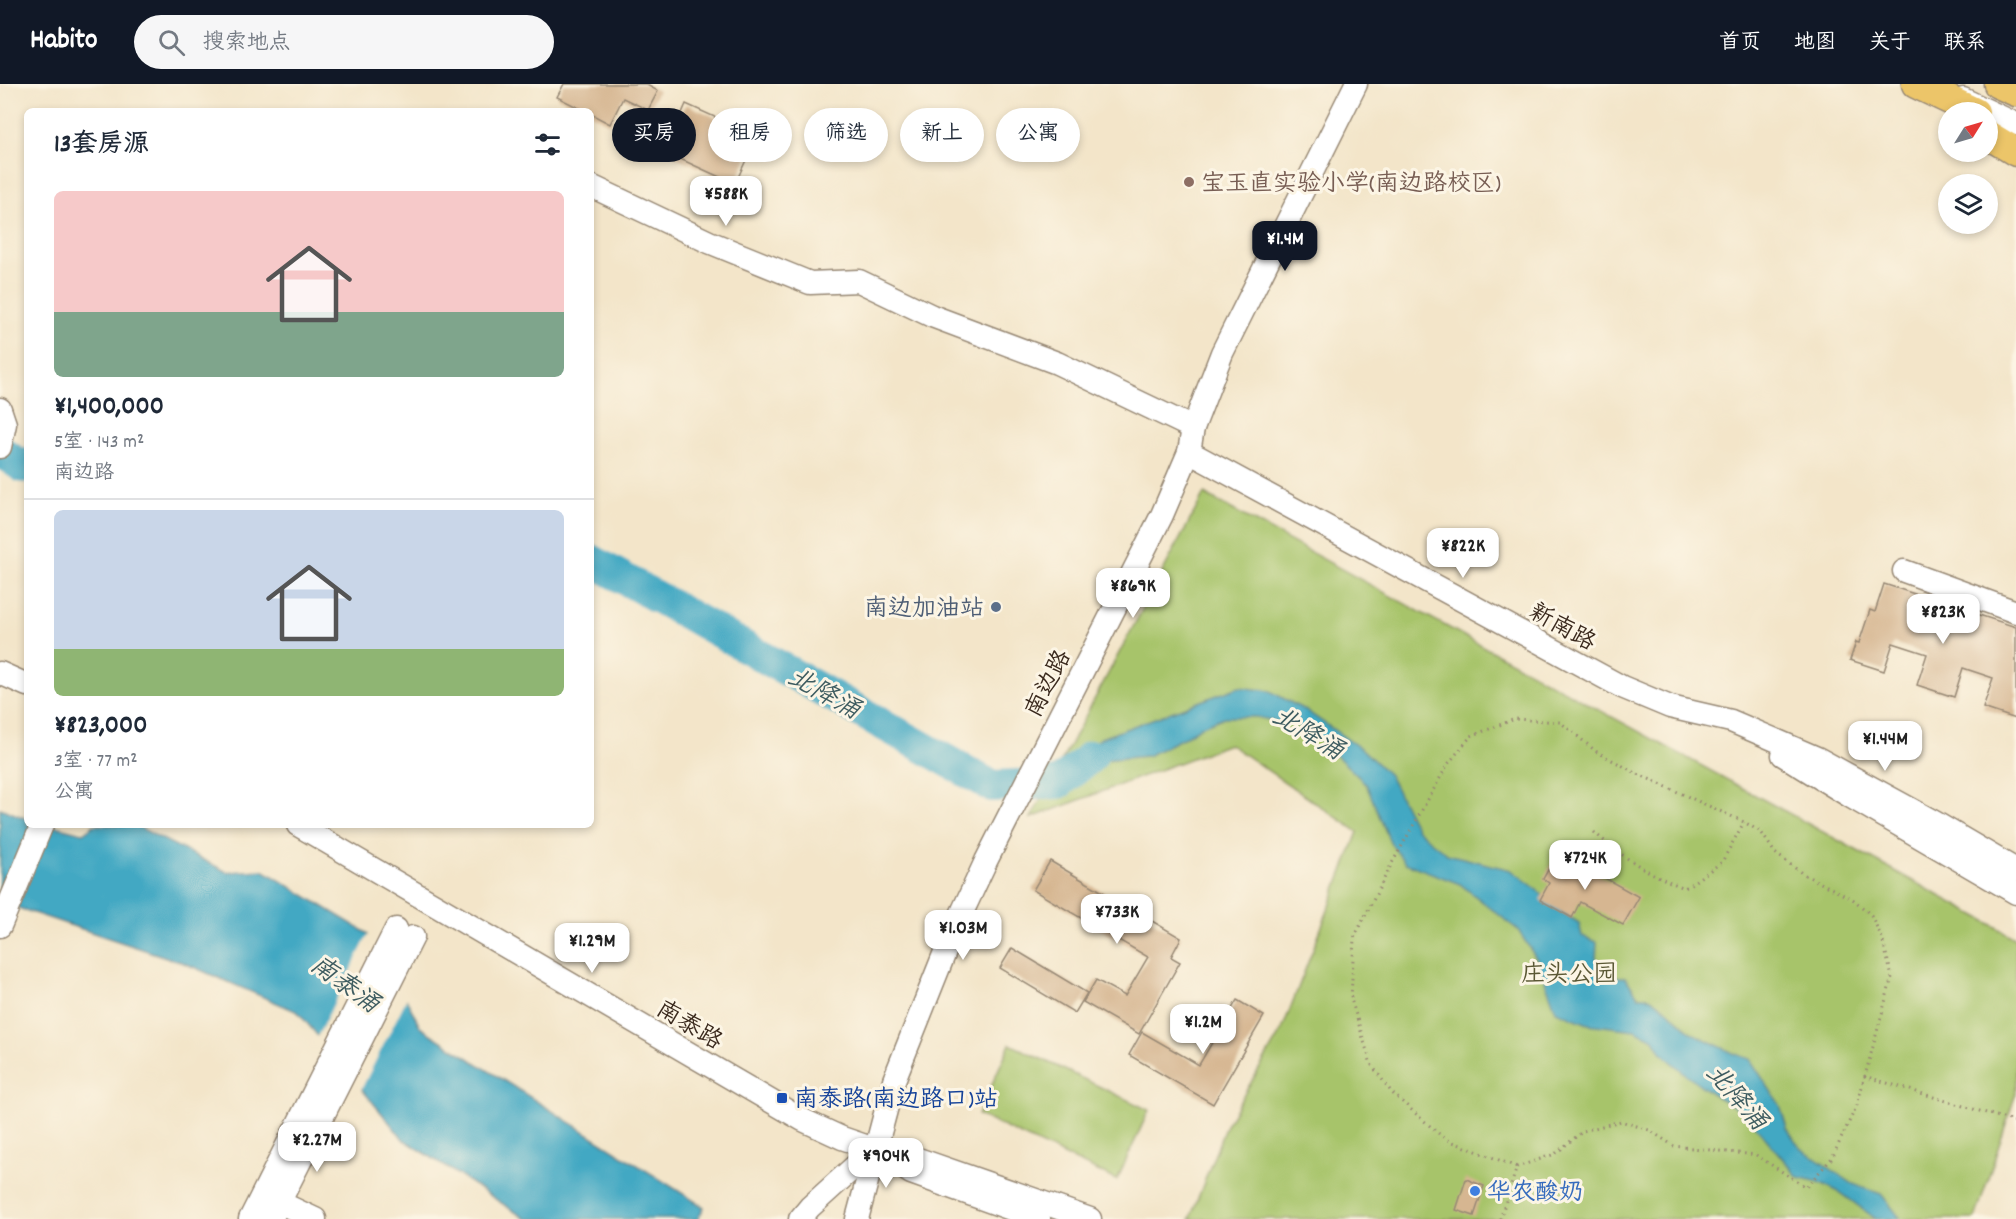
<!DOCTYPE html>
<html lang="zh">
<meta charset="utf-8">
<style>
:root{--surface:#fff;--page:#f6f6f7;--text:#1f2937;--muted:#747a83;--line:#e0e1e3;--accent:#111827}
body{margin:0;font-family:Dekko,"LXGW WenKai TC",sans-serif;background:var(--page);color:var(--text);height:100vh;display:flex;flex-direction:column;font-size:22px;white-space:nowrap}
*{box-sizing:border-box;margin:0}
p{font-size:20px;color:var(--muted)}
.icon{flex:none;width:33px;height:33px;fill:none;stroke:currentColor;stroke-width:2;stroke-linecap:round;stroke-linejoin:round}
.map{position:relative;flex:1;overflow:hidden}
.sheet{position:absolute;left:24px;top:24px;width:570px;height:720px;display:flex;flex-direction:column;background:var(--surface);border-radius:9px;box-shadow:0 3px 9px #0003}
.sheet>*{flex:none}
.hud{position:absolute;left:612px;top:24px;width:570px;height:54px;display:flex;gap:12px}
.needle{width:39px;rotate:53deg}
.tools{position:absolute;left:1938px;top:18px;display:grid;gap:12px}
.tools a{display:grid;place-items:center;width:60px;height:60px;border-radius:50%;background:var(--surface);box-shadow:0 3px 9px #0003;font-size:30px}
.price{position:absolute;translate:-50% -51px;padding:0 14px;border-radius:12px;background:#fff;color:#222;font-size:20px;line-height:39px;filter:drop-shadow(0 2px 3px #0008)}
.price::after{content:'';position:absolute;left:50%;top:36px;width:18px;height:14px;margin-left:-9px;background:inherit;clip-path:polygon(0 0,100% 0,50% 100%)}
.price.selected{background:var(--accent);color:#fff}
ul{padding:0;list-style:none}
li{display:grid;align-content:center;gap:12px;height:318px;padding:0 30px}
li+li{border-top:2px solid var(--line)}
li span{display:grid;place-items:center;height:186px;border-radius:9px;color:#555}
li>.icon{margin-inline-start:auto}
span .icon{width:108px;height:108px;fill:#fffc;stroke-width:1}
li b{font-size:26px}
h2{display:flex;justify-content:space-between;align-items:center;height:72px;padding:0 30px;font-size:26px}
.pill{padding:0 21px;border-radius:27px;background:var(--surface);box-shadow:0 3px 9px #0003;font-size:21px;line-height:54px}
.pill.selected{background:var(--accent);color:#fff}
header{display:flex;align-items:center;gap:36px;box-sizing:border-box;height:84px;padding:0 30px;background:var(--accent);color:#fff}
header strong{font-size:28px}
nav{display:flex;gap:33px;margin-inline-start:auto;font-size:21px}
.search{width:420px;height:54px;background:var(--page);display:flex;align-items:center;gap:15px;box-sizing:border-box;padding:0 21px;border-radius:33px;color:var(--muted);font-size:22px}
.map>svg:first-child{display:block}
.green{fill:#a7c46b;stroke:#717744;stroke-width:1.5}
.water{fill:#43a8c3;stroke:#3f6970;stroke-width:1.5}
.pier{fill:#f3e5c9}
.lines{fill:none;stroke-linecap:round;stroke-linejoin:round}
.river{stroke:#43a8c3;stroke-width:32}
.building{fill:#d6b691}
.minor-casing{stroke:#978874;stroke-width:25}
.major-casing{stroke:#978874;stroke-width:31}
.path{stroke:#978874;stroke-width:3;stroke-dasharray:1.5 4.5;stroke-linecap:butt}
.minor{stroke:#fff;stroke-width:22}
.major{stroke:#ecc569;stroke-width:28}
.education-dot{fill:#8d6e63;stroke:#fcf5e5;stroke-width:2}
.service-dot{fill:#5c6f8a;stroke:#fcf5e5;stroke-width:2}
.transit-dot{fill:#1a4fb4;stroke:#fcf5e5;stroke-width:2}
.shop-dot{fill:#3f7fe0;stroke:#fcf5e5;stroke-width:2}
.labels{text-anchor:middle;stroke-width:6;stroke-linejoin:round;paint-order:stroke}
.education-label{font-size:24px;fill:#785e54;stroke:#fcf5e5;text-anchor:start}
.service-label{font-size:24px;fill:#4e5e75;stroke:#fcf5e5;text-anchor:end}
.street-label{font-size:24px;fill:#3b2a1e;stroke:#fcf5e5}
.park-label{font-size:24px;fill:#5b5835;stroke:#fcf5e5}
.transit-label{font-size:24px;fill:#164399;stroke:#fcf5e5;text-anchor:start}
.shop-label{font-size:24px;fill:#366cbe;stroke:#fcf5e5;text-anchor:start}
.water-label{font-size:26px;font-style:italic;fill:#3e5c60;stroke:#fcf5e5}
</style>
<header>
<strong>Habito</strong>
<div class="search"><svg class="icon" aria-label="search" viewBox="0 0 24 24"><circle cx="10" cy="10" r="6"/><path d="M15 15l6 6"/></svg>搜索地点</div>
<nav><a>首页</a><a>地图</a><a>关于</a><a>联系</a></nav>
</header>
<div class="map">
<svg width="2016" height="1135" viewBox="0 0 2016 1135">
<rect width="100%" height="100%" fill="#fcf5e5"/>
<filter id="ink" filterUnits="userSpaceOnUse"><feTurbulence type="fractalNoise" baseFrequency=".0167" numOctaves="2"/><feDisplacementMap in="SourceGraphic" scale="12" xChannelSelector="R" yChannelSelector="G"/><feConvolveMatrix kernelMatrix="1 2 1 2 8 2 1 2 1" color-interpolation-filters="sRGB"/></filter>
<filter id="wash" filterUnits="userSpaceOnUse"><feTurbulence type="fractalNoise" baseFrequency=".008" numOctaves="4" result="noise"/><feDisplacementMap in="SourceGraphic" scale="24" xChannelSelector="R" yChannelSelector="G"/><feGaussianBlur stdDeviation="1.35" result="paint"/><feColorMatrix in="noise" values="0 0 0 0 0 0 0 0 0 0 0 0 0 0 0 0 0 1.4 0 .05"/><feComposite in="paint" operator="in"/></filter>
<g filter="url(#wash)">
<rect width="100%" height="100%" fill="#f3e5c9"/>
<g class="green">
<polygon points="1204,410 1984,836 2016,855 2016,1009 1975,1135 1190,1135 1226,1041 1282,946 1358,748 1229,660 1031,734"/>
<polygon points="1010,960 1149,1026 1117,1096 978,1031"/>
</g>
<g class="water">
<polygon points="1239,603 1270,607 1308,628 1363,666 1389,691 1416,744 1428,755 1447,770 1511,786 1530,800 1563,829 1579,839 1582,852 1597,858 1596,875 1599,885 1613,893 1625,893 1638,912 1645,912 1661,920 1692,949 1733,969 1750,975 1780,1021 1787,1044 1800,1064 1853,1100 1881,1110 1901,1135 1876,1135 1841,1109 1819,1098 1798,1093 1744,1028 1711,1009 1682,987 1662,969 1654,955 1635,946 1588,940 1556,927 1538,877 1518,846 1460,800 1405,779 1391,760 1366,700 1320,656 1297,642 1257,633 1224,633 1200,643 1183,654 1147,672 1093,677 1059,699 1061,693 1077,673 1101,654"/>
<polygon points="0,724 27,735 27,741 51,741 83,749 94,741 135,741 227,788 263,786 375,854 421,944 704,1123 698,1135 526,1135 403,1055 298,928 184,879 0,818"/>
</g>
<polygon class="pier" points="370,847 378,852 408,912 360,1008 316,955"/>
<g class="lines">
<g class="river">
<polyline points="0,367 23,383 27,380"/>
<polyline points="591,476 992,702 1059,699 1092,672"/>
</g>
</g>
<g id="blocks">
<g class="building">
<polygon points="564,0 645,0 658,7 648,26 623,14 610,40 591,30 591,27 585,27 557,13"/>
<polygon points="686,20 757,52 735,100 665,68"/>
<polygon points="1884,500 2016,543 2016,635 1983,624 1993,594 1963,584 1954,613 1917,601 1927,570 1893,559 1884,587 1850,576 1856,558 1859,559 1870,526 1875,528"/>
<polygon points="1558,768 1639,813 1623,841 1580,818 1572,834 1540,816 1549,799 1543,795"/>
<polygon points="1050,777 1181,854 1171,873 1180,878 1139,950 1083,918 1096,896 1125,912 1148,873 1033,806"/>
<polygon points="1012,864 1087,909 1075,929 1000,884"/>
<polygon points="1237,916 1264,932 1213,1020 1129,971 1142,948 1199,981"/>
<polygon points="1466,1095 1484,1102 1474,1132 1456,1126"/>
</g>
</g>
</g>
<g filter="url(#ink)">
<use href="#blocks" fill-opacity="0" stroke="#978874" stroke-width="1.5"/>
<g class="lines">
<defs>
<g id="minor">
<polyline points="1963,15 2016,40"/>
<polyline points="591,102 709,158 810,199 859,197 932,232 1057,279 1193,344"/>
<polyline points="0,325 5,340 0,363"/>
<polyline points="1189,368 1622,603 1670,623 1731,637 1817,674 1936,739 2016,786"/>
<polyline points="1904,487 2016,528"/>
<polyline points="0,589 27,601"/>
<polyline points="1783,671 1851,713 2016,809"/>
<polyline points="298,741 803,1036 842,1054 874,1065 915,1074 1090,1135"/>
<polyline points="0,842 42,741"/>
<polyline points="886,1072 911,1089 1039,1135"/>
<polyline points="266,1112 315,1135"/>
<polyline points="250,1135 396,845"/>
<polyline points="271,1135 413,853"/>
<polyline points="800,1135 810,1123 874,1065"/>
<polyline points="857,1135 894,996 953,848 986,777 1162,431 1189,368 1193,344 1222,269 1356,0"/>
</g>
<g id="major">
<polyline points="1916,0 1975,28"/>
<polyline points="1998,0 2016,8"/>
<polyline points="1988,51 2016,68"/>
</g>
</defs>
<use href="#minor" class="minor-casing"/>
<use href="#major" class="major-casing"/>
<g class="path">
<path d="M 1594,748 C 1622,773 1650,791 1685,804 L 1722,778 L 1744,738"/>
<polyline points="1864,992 2016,1038"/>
<polyline points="1500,1135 1517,1083 1555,1070 1583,1047 1621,1037 1649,1046 1674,1062 1756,1071 1806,1103 1832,1074 1857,1021 1892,893 1882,854 1871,831 1854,816 1803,790 1775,769 1761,748 1744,738 1638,690 1597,668 1560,638 1515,635 1471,652 1448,680 1391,781 1354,854 1351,915 1371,980 1392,1009 1445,1055 1517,1083"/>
</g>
<use href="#minor" class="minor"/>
<use href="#major" class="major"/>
</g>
</g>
<circle class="education-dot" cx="1189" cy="98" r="6"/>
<circle class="service-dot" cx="996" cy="523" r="6"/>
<rect class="transit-dot" x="776" y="1008" width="12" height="12" rx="3"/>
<circle class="shop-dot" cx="1475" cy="1107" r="6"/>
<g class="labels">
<g class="education-label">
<text x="1201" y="106">宝玉直实验小学(南边路校区)</text>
</g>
<g class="service-label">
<text x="984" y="531">南边加油站</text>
</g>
<g class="street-label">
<text transform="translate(1563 542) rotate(29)" y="8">新南路</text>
<text transform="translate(1047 599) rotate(-63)" y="8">南边路</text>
<text transform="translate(690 940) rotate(31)" y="8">南泰路</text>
</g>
<g class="park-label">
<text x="1569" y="897">庄头公园</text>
</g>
<g class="transit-label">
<text x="794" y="1022">南泰路(南边路口)站</text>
</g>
<g class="shop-label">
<text x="1487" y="1115">华农酸奶</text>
</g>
<g class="water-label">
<text transform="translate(825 608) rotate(29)" y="9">北降涌</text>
<text transform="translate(1309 648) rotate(31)" y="9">北降涌</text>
<text transform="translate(346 899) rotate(36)" y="9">南泰涌</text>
<text transform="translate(1738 1012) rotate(49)" y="9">北降涌</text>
</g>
</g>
</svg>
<div class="tools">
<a><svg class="needle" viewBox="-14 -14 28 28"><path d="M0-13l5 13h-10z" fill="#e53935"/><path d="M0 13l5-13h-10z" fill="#747a83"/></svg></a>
<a><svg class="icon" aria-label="layers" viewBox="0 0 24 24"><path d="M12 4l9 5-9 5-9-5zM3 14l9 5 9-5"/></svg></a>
</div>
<b class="price" style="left:726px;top:143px">¥588K</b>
<b class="price selected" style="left:1285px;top:188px">¥1.4M</b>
<b class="price" style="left:1463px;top:495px">¥822K</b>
<b class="price" style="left:1133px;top:535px">¥869K</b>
<b class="price" style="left:1943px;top:561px">¥823K</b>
<b class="price" style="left:1885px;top:688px">¥1.44M</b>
<b class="price" style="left:1585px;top:807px">¥724K</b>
<b class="price" style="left:1117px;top:861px">¥733K</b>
<b class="price" style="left:963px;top:877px">¥1.03M</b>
<b class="price" style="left:592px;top:890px">¥1.29M</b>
<b class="price" style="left:1203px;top:971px">¥1.2M</b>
<b class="price" style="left:317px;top:1089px">¥2.27M</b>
<b class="price" style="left:886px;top:1105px">¥904K</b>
<div class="hud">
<a class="pill selected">买房</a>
<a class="pill">租房</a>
<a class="pill">筛选</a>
<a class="pill">新上</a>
<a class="pill">公寓</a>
</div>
<section class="sheet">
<h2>13套房源<svg class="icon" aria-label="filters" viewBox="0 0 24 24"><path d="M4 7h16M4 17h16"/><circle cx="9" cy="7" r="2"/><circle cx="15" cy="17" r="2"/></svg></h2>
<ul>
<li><span style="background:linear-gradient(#f6c9c9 65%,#7fa58c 0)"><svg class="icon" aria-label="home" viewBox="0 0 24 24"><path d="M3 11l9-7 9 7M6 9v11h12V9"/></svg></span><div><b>¥1,400,000</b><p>5室 · 143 m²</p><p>南边路</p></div></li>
<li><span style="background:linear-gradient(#c9d6e8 75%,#8fb573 0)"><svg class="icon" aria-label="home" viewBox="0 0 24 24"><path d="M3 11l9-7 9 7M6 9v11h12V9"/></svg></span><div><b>¥823,000</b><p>3室 · 77 m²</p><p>公寓</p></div></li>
</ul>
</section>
</div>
